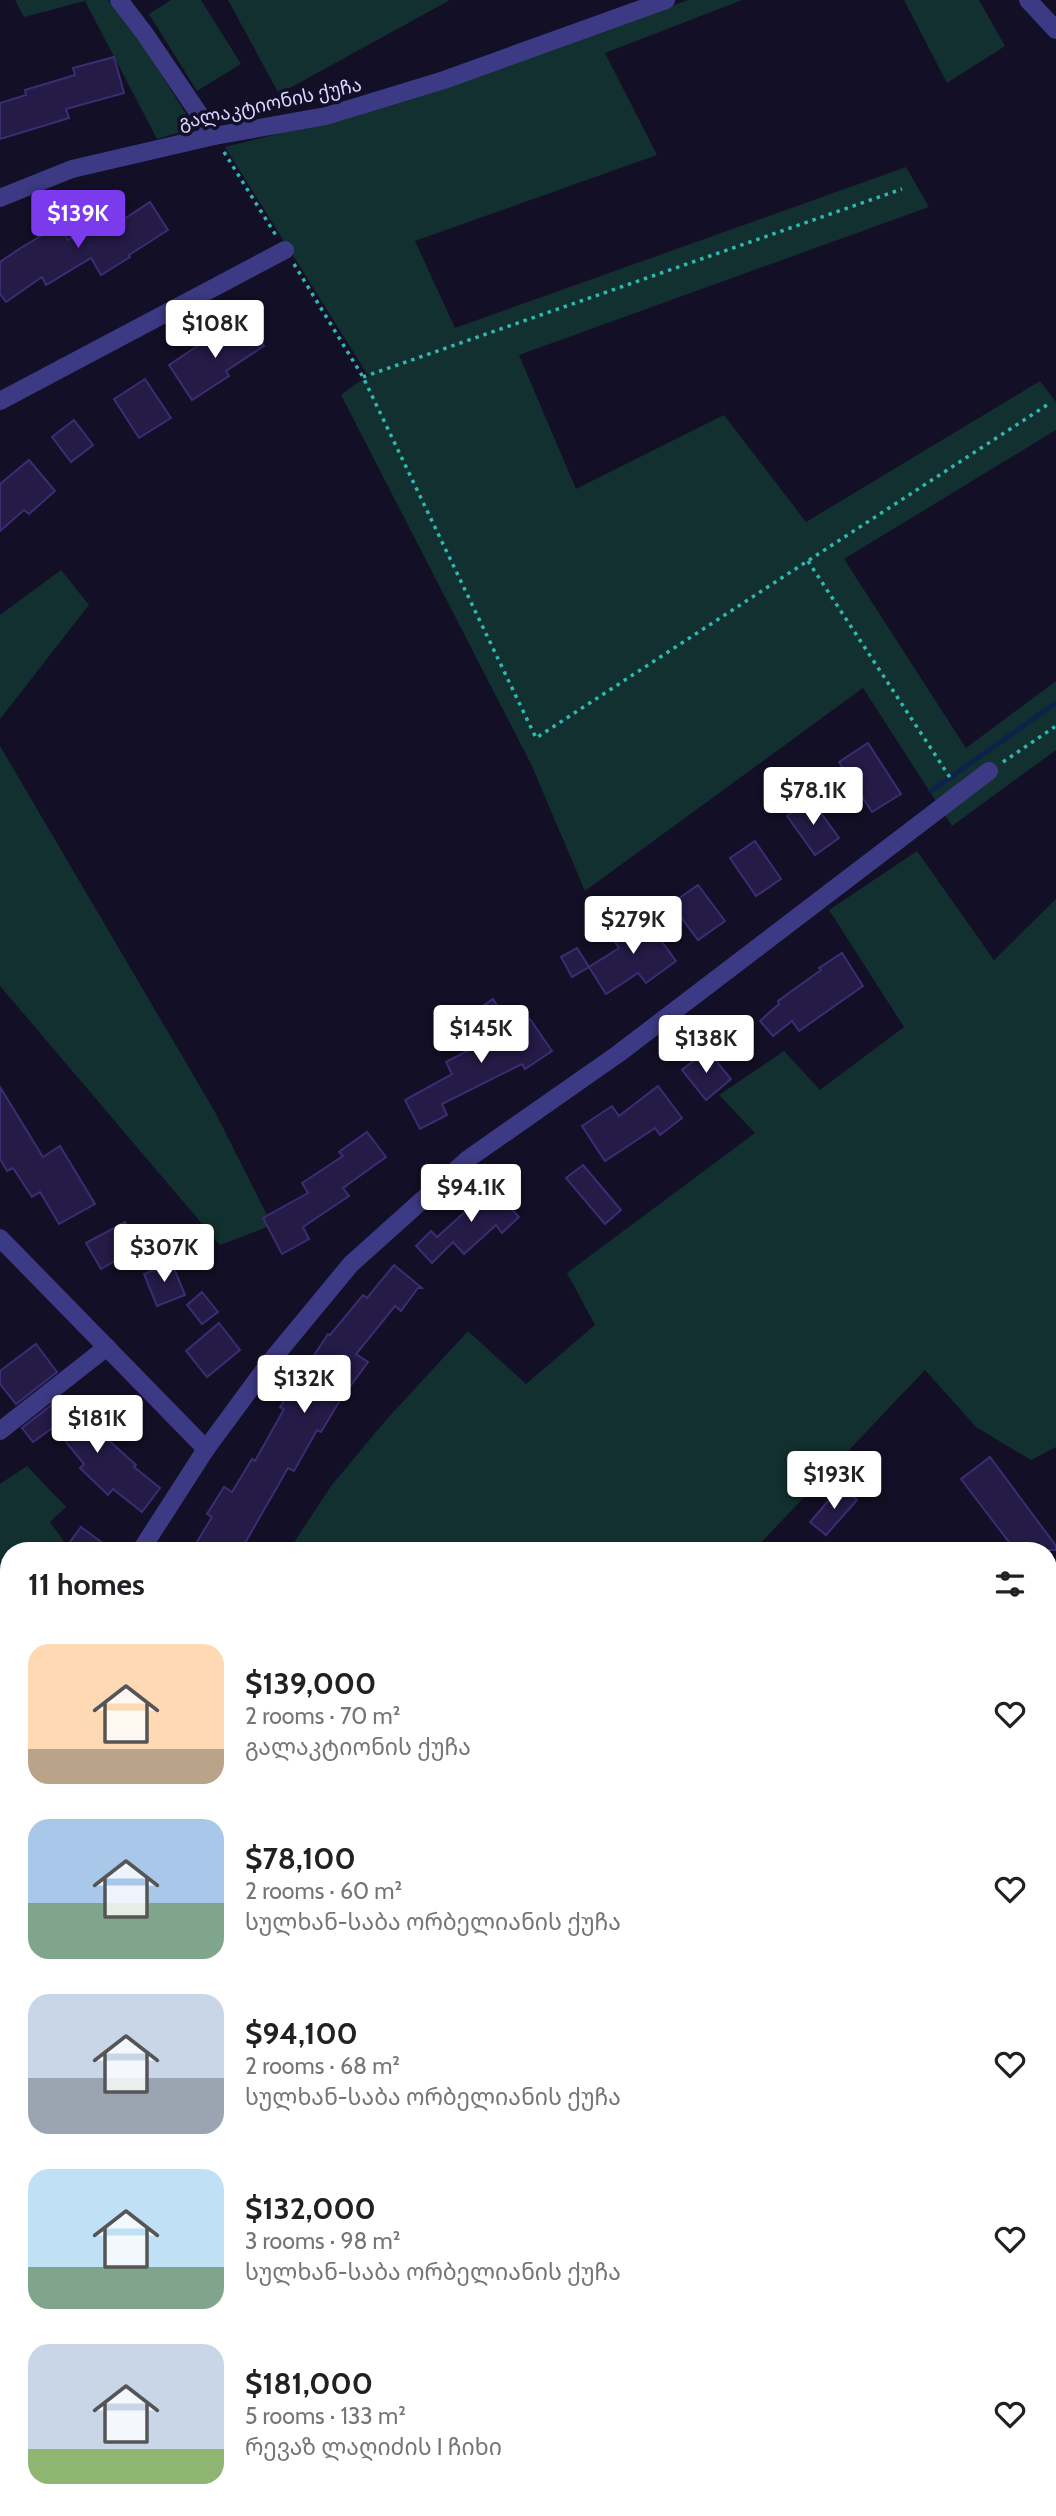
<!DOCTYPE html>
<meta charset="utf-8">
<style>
:root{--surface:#fff;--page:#f6f6f6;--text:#202124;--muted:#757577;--accent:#7c3aed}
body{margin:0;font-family:Cabin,"Noto Sans Georgian",sans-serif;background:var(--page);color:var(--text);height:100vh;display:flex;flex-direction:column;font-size:26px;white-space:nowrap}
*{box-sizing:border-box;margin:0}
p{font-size:23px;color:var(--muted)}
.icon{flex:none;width:38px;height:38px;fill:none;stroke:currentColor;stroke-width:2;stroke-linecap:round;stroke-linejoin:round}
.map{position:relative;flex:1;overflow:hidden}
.side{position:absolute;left:0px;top:1542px;width:1057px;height:975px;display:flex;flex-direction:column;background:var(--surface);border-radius:28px 28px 0 0;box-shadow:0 2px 5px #0004}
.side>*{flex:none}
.price{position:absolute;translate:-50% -60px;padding:0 16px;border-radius:7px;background:#fff;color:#222;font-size:23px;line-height:46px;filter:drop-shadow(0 2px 4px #0008)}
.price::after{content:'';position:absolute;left:50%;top:42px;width:21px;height:16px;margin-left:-10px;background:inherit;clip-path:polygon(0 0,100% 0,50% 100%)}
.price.selected{background:var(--accent);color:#fff}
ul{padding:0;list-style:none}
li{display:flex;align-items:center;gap:21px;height:175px;padding:0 28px}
li span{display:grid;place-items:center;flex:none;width:196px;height:140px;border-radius:21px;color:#555}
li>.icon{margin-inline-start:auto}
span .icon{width:84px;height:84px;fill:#fffc;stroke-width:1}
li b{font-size:30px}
h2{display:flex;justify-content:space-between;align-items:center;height:84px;padding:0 28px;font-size:30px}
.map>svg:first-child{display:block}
.green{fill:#12302f}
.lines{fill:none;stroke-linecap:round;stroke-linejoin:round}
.stream{stroke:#0c2248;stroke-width:5}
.building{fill:#241b47;stroke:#3b2d73;stroke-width:2}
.path{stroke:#2fb8b0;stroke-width:3.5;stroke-dasharray:3.5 5;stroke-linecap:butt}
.lane{stroke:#3d3a85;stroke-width:9}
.street{stroke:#3d3a85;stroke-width:18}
.secondary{stroke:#6f6bff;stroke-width:18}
.primary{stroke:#c25bff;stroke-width:18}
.rail-casing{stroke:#00e5ff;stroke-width:8}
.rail{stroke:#130f26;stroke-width:5;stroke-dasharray:16;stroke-linecap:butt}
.labels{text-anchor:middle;stroke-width:7;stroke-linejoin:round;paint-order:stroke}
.street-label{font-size:19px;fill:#d9d4ff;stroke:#130f26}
</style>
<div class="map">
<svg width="1056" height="2516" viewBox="0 0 1056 2516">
<rect width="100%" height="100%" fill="#130f26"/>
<g class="green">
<polygon points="15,0 108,0 137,36 195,128 157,139 85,1 24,17"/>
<polygon points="171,0 201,0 241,64 197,91 149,14"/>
<polygon points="228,0 450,0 279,94"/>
<polygon points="688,0 742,0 605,53 657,155 415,241 455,328 906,167 929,207 519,355 576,489 724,415 806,522 1040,381 1056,402 1056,430 844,559 966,748 1056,681 1056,750 952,826 863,688 585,891 531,764 341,395 357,383 369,377 225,147 334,120 591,35"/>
<polygon points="904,0 979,0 1005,46 947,83"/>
<polygon points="61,570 89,605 0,719 0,615"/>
<polygon points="0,746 215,1112 272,1225 220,1245 0,986"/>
<polygon points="917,851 994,960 1056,899 1056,1447 1031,1460 976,1427 925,1370 754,1550 289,1550 331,1486 386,1420 468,1331 526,1384 595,1325 567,1273 755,1133 719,1095 784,1051 820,1090 904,1027 829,910"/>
<polygon points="27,1466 66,1507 50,1522 70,1550 9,1550 9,1573 0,1562 0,1484"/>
</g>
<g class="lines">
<polyline class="stream" points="931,791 1056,703"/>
</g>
<g class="building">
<polygon points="114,57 124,93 66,109 69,118 0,139 0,103 26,95 25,90 75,75 73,68"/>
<polygon points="150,202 168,230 129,255 130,257 101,275 91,258 46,285 42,277 6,302 0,294 0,262 19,249 59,225 68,240 106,216 112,227"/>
<polygon points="248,321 264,346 226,371 229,376 192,400 169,365 205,341 209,346"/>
<polygon points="145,379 171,418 139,438 114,399"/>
<polygon points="74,420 93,445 71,462 52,437"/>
<polygon points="29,460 55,491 29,514 24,510 0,531 0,484"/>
<polygon points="868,743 901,794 872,812 839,762"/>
<polygon points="811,799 839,838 815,855 787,816"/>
<polygon points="755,841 781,879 756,896 730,858"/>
<polygon points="698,885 725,921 698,940 671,904"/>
<polygon points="641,913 676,961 646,983 638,973 606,994 589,967 619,948 611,936"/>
<polygon points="577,948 589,967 572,977 561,957"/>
<polygon points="842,953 863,986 799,1031 792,1021 773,1036 760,1021 779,1004 778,1001 821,970 819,968"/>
<polygon points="493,999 513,1030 530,1019 552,1051 525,1069 522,1064 442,1104 447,1115 420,1129 405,1100 452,1074 446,1062 498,1035 480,1008"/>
<polygon points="707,1050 731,1079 706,1100 682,1070"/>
<polygon points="658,1086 682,1118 660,1135 655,1128 605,1161 582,1126 612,1106 619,1116"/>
<polygon points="0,1087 43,1157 60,1146 95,1204 59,1224 40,1192 32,1197 13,1168 7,1171 0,1159"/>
<polygon points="367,1132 386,1157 343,1188 349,1196 303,1227 309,1239 282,1254 263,1218 308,1193 302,1183 343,1156 339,1152"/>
<polygon points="583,1165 621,1210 605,1224 566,1178"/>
<polygon points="486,1182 519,1217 502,1233 496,1225 464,1254 453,1242 432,1263 416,1246 431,1231 437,1237 475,1203 470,1197"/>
<polygon points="125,1222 139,1247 101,1269 86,1243"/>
<polygon points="172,1263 185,1295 157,1306 144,1274"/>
<polygon points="394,1265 422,1288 418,1288 401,1311 395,1306 356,1354 368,1362 349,1388 348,1387 321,1432 317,1430 294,1471 288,1468 241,1550 192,1550 212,1517 207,1514 224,1487 232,1492 252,1459 255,1461 284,1409 280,1407 328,1334 330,1335 363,1295 367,1298"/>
<polygon points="202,1292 218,1312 202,1324 187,1305"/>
<polygon points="219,1323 240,1350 207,1377 186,1351"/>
<polygon points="36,1344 57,1372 16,1404 0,1384 0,1371"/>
<polygon points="54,1403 71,1427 92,1410 109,1432 104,1436 136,1465 134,1467 160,1488 142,1512 113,1489 108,1495 80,1468 84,1464 54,1427 33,1442 22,1428"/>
<polygon points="990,1457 1056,1546 1056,1550 1015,1550 961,1479"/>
<polygon points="841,1486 857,1500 826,1535 810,1522"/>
<polygon points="81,1527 112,1550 64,1550"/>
</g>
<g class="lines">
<g class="path">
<polyline points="224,152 277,237"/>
<polyline points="294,264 363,377 536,738 1047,405"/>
<polyline points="363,377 902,189"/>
<polyline points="808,561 951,779"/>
<polyline points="1003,762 1056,726"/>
</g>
<g class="lane">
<polyline points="0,1998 9,1989"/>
<polyline points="0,2320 9,2330"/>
<polyline points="0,2472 9,2466"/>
<polyline points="118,2508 122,2516"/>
</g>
<g class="street">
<polyline points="119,0 145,34 214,136"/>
<polyline points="1028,0 1056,30"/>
<polyline points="0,198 72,169 214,136 326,116 444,80 666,0"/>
<polyline points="0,401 285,250"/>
<polyline points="0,1238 206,1449"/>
<polyline points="0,1431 107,1347"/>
<polyline points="141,1550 206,1449 270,1362 351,1264 468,1159 618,1054 989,771"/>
<polyline points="0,2189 9,2180"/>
<polyline points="1048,2243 1056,2255"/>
<polyline points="701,2508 704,2516"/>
</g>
<g class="secondary">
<polyline points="1048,2213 1056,2209"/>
<polyline points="464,2516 479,2508"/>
</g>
<g class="primary">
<polyline points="0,1712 9,1715"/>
<polyline points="1048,2033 1056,2035"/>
</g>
<defs>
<g id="rail">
<polyline points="1048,2145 1056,2141"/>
<polyline points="358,2516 373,2508"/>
</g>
</defs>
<use href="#rail" class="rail-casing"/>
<use href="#rail" class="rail"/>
</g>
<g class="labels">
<g class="street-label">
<text transform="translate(270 103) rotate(-12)" y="7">გალაკტიონის ქუჩა</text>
</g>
</g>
</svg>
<b class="price selected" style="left:78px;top:250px">$139K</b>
<b class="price" style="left:215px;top:360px">$108K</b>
<b class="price" style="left:813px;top:827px">$78.1K</b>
<b class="price" style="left:633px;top:956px">$279K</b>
<b class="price" style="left:481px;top:1065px">$145K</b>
<b class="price" style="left:706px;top:1075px">$138K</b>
<b class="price" style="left:471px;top:1224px">$94.1K</b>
<b class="price" style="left:164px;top:1284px">$307K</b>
<b class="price" style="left:304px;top:1415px">$132K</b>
<b class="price" style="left:97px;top:1455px">$181K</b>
<b class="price" style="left:834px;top:1511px">$193K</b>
<section class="side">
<h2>11 homes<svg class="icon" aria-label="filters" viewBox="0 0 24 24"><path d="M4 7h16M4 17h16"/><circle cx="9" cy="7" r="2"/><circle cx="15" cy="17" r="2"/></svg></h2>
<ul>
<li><span style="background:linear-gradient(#ffd9b3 75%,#b9a48a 0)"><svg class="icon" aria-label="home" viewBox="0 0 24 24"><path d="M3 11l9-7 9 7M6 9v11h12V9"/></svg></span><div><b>$139,000</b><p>2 rooms · 70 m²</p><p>გალაკტიონის ქუჩა</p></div><svg class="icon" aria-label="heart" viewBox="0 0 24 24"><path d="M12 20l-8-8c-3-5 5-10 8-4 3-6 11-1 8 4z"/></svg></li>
<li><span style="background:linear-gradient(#a9c7e8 60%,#7fa58c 0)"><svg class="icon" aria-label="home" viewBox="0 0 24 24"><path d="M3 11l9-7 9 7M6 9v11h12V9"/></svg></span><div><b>$78,100</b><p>2 rooms · 60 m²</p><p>სულხან-საბა ორბელიანის ქუჩა</p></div><svg class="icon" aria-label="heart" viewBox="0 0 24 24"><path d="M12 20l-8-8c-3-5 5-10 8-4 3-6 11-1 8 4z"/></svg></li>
<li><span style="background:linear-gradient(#c9d6e8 60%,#9aa5b1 0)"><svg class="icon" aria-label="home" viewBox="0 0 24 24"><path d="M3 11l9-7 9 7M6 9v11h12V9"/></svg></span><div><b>$94,100</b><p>2 rooms · 68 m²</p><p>სულხან-საბა ორბელიანის ქუჩა</p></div><svg class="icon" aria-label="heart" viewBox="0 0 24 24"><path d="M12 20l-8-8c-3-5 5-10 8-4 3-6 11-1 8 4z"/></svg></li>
<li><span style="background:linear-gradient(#bfe0f5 70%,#7fa58c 0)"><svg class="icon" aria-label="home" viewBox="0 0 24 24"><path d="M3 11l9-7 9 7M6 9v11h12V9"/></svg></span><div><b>$132,000</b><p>3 rooms · 98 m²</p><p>სულხან-საბა ორბელიანის ქუჩა</p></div><svg class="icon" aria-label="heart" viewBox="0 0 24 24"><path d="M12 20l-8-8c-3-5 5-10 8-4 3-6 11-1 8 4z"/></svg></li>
<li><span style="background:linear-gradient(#c9d6e8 75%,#8fb573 0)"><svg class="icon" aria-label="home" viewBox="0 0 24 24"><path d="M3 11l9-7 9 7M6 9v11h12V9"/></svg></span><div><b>$181,000</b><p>5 rooms · 133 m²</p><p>რევაზ ლაღიძის I ჩიხი</p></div><svg class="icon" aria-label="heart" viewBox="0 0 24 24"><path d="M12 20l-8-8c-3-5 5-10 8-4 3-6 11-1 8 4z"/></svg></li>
</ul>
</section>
</div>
